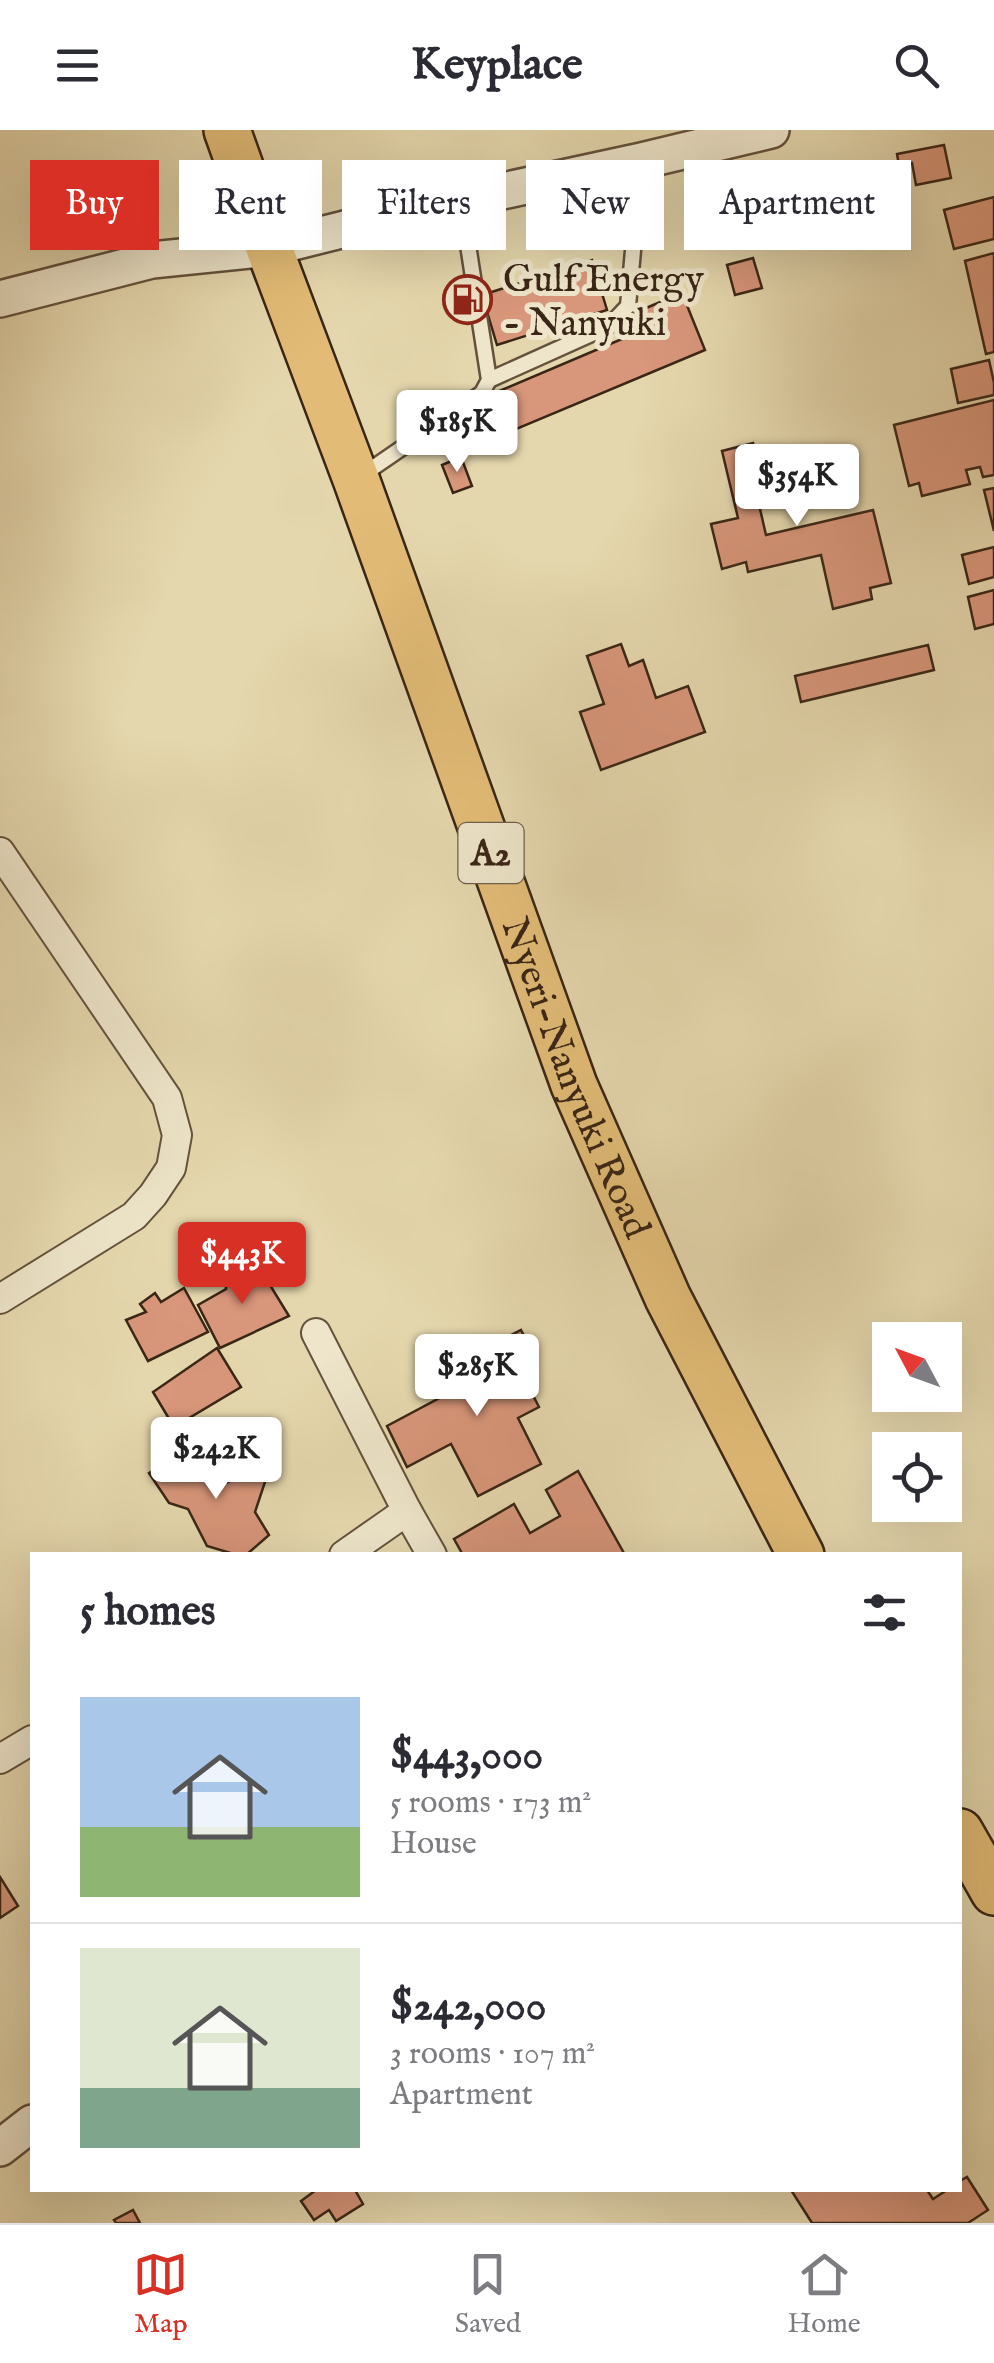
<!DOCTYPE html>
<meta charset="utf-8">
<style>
:root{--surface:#fff;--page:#f7f7f7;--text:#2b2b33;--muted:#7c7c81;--line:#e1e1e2;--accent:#d93025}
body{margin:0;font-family:"IM FELL English",serif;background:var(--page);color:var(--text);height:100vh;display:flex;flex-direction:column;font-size:38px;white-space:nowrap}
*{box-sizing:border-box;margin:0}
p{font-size:32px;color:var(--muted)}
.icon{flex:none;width:55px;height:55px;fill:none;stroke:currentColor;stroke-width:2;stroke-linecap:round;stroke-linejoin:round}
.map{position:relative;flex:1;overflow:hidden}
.sheet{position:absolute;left:30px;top:1422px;width:932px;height:640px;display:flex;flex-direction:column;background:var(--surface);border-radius:0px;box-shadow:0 10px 40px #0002}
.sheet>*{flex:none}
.banner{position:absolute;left:30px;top:30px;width:935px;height:90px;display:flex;gap:20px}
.needle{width:65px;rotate:311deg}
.tools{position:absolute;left:872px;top:1192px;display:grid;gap:20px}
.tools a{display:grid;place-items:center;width:90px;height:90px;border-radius:0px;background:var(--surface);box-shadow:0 10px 40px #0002;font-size:50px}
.price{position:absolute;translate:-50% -85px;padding:0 22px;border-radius:10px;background:#fff;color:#222;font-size:32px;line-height:65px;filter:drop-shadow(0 2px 5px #0008)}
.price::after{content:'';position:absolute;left:50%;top:60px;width:30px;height:22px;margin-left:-15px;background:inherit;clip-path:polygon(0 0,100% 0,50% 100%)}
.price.selected{background:var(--accent);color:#fff}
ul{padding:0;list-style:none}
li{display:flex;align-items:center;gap:30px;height:250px;padding:0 50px}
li+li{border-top:2px solid var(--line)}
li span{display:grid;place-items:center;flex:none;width:280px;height:200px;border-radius:0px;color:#555}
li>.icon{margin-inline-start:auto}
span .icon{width:120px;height:120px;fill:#fffc;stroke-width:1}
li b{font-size:42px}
h2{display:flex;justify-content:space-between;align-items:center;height:120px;padding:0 50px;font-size:42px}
.chip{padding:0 35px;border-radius:0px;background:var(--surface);box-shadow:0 10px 40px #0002;font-size:35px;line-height:90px}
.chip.selected{background:var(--accent);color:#fff}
header{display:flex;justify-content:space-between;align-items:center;height:130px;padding:0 50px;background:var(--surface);font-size:45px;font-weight:700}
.tab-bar{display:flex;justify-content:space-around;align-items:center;height:140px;border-top:2px solid var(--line);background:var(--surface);font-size:28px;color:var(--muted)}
.tab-bar a{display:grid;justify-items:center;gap:5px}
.tab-bar .selected{color:var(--accent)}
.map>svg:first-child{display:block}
.building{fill:#d8967a;stroke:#3a2616;stroke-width:2.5}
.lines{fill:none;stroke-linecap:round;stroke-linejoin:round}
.service-casing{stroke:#65523c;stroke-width:19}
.minor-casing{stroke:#65523c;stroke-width:32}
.tertiary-casing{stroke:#65523c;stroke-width:40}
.trunk-casing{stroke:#3a2616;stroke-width:50}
.service{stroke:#eee5ca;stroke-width:14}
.minor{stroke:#eee5ca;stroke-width:28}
.tertiary{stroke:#eee5ca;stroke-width:35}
.trunk{stroke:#e2bc76;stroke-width:45}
.labels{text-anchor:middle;stroke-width:10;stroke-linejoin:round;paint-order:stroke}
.shield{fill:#eee5ca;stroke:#705f4c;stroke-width:2.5}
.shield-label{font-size:35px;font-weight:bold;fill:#3a2616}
.poi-label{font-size:38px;fill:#3a2616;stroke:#eee5ca;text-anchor:start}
.street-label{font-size:38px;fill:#3a2616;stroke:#eee5ca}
</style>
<header><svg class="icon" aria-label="menu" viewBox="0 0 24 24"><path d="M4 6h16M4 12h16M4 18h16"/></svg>Keyplace<svg class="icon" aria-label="search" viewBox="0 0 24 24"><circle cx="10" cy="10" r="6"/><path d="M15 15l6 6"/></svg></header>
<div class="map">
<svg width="994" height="2093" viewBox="0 0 994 2093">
<rect width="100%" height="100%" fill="#e5d7ad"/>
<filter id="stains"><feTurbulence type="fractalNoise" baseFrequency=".002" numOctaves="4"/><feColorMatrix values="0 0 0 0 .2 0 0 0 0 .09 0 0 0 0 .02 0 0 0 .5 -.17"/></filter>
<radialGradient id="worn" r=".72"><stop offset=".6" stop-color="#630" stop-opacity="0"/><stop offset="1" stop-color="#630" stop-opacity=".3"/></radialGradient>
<g class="building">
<polygon points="944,15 951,48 916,55 912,33 899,35 897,24"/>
<polygon points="791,51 795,73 705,91 701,69"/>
<polygon points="994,67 994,109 954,119 944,80"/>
<polygon points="994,123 994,222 986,224 965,131"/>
<polygon points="753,128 762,158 735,165 727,135"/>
<polygon points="592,130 607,180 497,215 482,165"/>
<polygon points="682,163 705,220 514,300 497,262 629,206 622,188"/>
<polygon points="989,230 994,253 994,265 958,273 951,239"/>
<polygon points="994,270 994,345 983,347 980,337 966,340 970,354 922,366 919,353 909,356 894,295"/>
<polygon points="753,313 756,328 804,317 812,353 757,366 766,405 873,380 891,453 870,458 872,469 833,479 821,425 748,442 746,432 722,439 711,394 738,388 722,321"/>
<polygon points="461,327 472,356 453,363 442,335"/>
<polygon points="994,358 994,401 984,360"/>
<polygon points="994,417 994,447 969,454 962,425"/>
<polygon points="994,460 994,494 975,499 968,467"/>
<polygon points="621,514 629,536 643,530 656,568 688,556 705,602 601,640 580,582 604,574 587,526"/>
<polygon points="928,515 934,540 801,572 795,546"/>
<polygon points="242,1135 251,1146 262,1142 289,1186 220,1218 198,1175 226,1159 226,1145"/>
<polygon points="184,1158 208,1202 148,1231 126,1190 146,1182 140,1174 155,1163 161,1172"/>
<polygon points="521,1200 530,1217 512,1225 539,1277 518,1288 541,1334 478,1366 451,1314 407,1337 387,1296 445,1265 441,1258 459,1249 452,1236"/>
<polygon points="217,1218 241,1257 174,1297 153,1262"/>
<polygon points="182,1320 197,1342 220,1331 228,1352 249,1337 267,1346 255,1382 269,1405 246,1425 237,1425 207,1416 188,1379 169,1373 149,1343"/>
<polygon points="578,1341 625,1425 463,1425 454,1409 514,1374 530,1403 560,1386 546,1360"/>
<polygon points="0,1747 18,1776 0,1788"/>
<polygon points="967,2047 988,2080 968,2093 812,2093 791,2060 927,2060 933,2069 947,2060 960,2060 960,2051"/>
<polygon points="316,2060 355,2060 363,2074 336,2091 329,2080 314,2090 301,2071"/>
<polygon points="133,2080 140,2093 116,2093 114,2090"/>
</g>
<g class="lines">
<defs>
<g id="service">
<polyline points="489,250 609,196 628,176 641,32"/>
<polyline points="361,346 482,263 489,250 461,70"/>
</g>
<g id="minor">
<polyline points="0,722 167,968 177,1005 171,1038 153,1065 134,1086 0,1169"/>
<polyline points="316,1203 407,1381 432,1425"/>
<polyline points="344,1425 407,1381"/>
<polyline points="0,1629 32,1610"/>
</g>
<g id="tertiary">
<polyline points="0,169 152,130 269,118 461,70 641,31 771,0"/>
<polyline points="0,2018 32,1993"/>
</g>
<g id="trunk">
<path id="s1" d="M 227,0 L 269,118 L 356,349 L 574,955 L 668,1168 L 801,1425"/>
<polyline points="960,1702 994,1762"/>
</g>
</defs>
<use href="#service" class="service-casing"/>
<use href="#minor" class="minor-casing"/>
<use href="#tertiary" class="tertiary-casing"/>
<use href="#trunk" class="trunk-casing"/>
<use href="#service" class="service"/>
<use href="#minor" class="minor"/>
<use href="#tertiary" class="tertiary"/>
<use href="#trunk" class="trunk"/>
</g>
<defs>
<symbol id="fuel-ring" viewBox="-11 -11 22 22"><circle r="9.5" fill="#eee5ca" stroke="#8f2418" stroke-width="1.5"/><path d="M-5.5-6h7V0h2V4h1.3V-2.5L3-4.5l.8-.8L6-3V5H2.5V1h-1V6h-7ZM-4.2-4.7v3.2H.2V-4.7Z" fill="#8f2418"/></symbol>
</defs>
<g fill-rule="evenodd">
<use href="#fuel-ring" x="440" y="142" width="55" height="55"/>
</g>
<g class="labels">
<rect class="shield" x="458.5" y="693" width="65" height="60" rx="8"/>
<g class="shield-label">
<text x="491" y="735">A2</text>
</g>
<g class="poi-label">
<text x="503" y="161">Gulf Energy<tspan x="503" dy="44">- Nanyuki</tspan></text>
</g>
<g class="street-label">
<text dy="13" stroke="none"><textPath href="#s1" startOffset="1010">Nyeri-Nanyuki Road</textPath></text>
</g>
</g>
<rect width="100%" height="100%" filter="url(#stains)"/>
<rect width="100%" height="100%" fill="url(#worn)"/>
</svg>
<div class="tools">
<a><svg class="needle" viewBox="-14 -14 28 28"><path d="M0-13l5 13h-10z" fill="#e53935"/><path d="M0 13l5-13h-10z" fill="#7c7c81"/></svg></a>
<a><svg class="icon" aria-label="locate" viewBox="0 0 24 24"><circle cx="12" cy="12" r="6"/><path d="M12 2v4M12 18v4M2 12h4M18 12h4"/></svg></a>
</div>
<b class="price" style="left:457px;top:345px">$185K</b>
<b class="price" style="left:797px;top:399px">$354K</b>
<b class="price selected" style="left:242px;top:1177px">$443K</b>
<b class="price" style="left:477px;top:1289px">$285K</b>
<b class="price" style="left:216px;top:1372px">$242K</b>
<div class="banner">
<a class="chip selected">Buy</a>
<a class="chip">Rent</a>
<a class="chip">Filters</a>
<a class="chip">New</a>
<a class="chip">Apartment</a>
</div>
<section class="sheet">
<h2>5 homes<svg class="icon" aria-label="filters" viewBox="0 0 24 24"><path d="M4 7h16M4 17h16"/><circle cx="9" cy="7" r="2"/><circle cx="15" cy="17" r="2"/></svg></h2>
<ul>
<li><span style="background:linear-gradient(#a9c7e8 65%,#8fb573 0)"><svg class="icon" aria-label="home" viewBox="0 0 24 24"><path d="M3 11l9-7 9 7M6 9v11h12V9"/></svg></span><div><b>$443,000</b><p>5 rooms · 173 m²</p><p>House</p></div></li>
<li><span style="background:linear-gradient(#dfe7d0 70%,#7fa58c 0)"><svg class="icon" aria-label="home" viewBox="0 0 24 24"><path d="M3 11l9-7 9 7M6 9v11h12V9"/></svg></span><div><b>$242,000</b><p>3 rooms · 107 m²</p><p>Apartment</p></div></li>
</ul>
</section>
</div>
<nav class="tab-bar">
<a class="selected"><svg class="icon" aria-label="map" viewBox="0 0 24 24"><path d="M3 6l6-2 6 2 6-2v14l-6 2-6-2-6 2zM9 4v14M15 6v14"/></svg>Map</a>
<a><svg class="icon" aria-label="saved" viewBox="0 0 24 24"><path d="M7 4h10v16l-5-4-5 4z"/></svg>Saved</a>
<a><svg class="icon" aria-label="home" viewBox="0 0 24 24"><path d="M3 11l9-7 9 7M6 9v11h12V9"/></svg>Home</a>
</nav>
